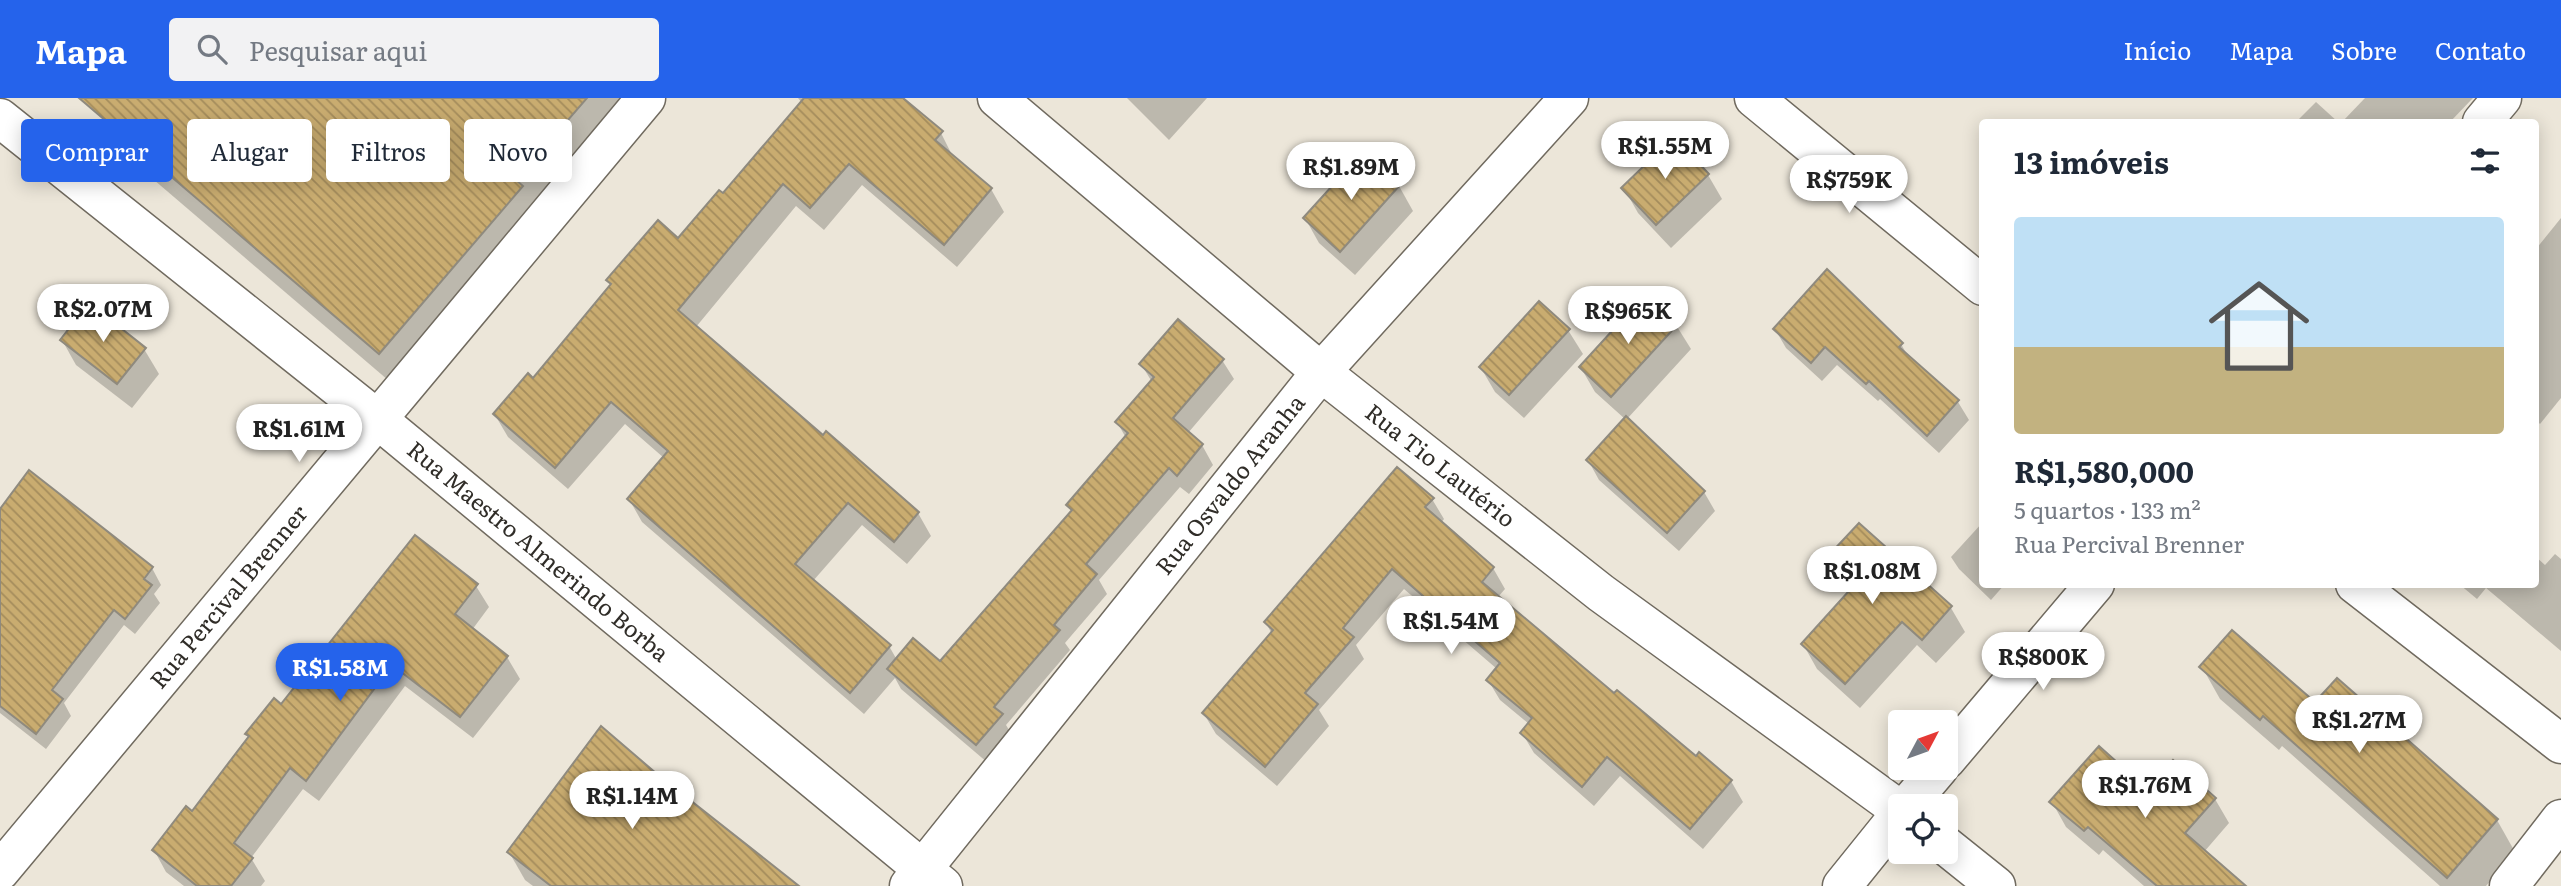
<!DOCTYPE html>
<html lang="pt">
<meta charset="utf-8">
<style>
:root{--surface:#fff;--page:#f2f2f3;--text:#1f2937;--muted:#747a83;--line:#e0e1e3;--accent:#2563eb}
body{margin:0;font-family:Literata,serif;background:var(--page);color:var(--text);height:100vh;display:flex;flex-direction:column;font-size:26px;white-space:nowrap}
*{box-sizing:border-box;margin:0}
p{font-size:23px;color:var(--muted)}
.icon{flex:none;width:38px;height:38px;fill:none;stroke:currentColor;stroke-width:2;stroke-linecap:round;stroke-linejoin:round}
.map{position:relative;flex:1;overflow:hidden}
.side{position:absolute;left:1979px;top:21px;width:560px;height:469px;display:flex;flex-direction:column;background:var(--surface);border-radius:7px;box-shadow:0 4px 18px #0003}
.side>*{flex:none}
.top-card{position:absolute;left:21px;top:21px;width:665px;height:63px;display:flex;gap:14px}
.needle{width:46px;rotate:49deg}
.fabs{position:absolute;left:1888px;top:612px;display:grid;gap:14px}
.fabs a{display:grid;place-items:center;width:70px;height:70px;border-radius:7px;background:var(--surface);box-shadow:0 4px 18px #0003;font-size:35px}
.price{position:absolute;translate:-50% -60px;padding:0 16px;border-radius:24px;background:#fff;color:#222;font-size:23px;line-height:46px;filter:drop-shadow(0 2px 4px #0008)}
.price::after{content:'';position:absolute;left:50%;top:42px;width:21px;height:16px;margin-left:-10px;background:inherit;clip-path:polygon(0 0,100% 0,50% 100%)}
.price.on{background:var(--accent);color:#fff}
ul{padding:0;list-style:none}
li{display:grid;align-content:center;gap:14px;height:371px;padding:0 35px}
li+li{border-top:2px solid var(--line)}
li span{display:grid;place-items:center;height:217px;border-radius:7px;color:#555}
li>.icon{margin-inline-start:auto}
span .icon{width:126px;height:126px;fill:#fffc;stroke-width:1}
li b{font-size:30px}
h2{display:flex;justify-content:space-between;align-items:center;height:84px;padding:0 35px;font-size:30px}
.tag{padding:0 24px;border-radius:7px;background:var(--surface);box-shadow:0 4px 18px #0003;font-size:24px;line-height:63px}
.tag.on{background:var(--accent);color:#fff}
header{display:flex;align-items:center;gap:42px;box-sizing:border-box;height:98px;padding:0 35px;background:var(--accent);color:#fff}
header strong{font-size:33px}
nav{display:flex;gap:38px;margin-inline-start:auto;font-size:24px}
.search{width:490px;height:63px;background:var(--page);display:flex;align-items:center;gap:18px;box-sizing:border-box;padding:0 24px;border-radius:7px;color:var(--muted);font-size:26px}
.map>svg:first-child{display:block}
.shadow{fill:#0003}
.building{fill:url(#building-back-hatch);stroke:#8f8a7e;stroke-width:2}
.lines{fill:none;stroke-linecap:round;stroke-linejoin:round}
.minor-casing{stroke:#706a5f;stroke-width:41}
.tertiary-casing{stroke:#706a5f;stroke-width:41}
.minor{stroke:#fff;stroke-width:38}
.tertiary{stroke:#fff;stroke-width:38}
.labels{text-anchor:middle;stroke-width:6;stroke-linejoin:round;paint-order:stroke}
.street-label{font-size:23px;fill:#302d28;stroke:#fff}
</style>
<header>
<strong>Mapa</strong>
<div class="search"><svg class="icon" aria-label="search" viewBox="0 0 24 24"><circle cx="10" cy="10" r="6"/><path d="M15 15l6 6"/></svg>Pesquisar aqui</div>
<nav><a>Início</a><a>Mapa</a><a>Sobre</a><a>Contato</a></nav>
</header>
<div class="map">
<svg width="2561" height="788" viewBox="0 0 2561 788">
<defs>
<pattern id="building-back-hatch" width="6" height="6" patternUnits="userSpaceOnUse" patternTransform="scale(1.75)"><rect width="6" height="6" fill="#c9ac70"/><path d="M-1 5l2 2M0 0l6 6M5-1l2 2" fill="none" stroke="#a48c5c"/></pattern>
</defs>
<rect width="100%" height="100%" fill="#ece6d9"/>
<g class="shadow">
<polygon points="120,0 642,0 402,294 126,58 103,19"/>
<polygon points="798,0 902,0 941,35 953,59 991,91 1004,114 957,169 862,87 824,132 796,108 696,229 823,339 826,336 918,415 931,438 907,466 862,427 813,483 889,548 897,562 940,565 1072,415 1068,407 1126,340 1117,324 1152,284 1141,266 1222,262 1234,281 1188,335 1202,347 1213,367 1189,396 1180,389 1099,482 1107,496 1065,545 1070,552 1006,627 1012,637 988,665 901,591 895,580 864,616 642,424 629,401 664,360 625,326 568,391 508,339 495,317 533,282 612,188 609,182 679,142 723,97 802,5"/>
<polygon points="1127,0 1207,0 1169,42"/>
<polygon points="2365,0 2473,0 2450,24 2342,24"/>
<polygon points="2316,4 2338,24 2296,24"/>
<polygon points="1708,77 1722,101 1671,150 1638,115 1624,90"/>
<polygon points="1399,88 1413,113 1355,177 1319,145 1305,120"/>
<polygon points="2561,120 2561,300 2540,326 2536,322 2536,151"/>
<polygon points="1676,227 1691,251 1627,321 1704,394 1715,413 1679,453 1599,382 1588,362 1625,321 1595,294 1581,270"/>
<polygon points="1775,231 1901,246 1909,260 1958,304 1969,322 1939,355 1880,301 1878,303 1837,267 1822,283 1786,250"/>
<polygon points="1568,232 1583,256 1524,320 1495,294 1481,270"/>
<polygon points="62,242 144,251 159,276 132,310 76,267"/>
<polygon points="38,381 152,470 161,487 154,496 160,505 135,536 124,527 64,605 71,618 46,651 0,615 0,430"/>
<polygon points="1432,401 1444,421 1441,425 1493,470 1505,491 1498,499 1615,597 1696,660 1699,656 1731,683 1743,704 1703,751 1620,678 1594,708 1534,655 1522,635 1529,626 1500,602 1488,582 1497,571 1404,491 1356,547 1364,561 1319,612 1329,628 1277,688 1216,636 1204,616 1272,536 1266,525"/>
<polygon points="1983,424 1983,486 2005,486 1991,502 1959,471 1951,459"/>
<polygon points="1859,427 1951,510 1965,534 1936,565 1917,547 1860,610 1817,571 1803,546 1854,490 1846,482 1832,457"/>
<polygon points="2555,456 2561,461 2561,553 2486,490 2477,501 2459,486 2536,486 2536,459 2545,467"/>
<polygon points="476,488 489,509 472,532 507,559 520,581 473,640 405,588 319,703 303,691 251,760 265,783 261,788 184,788 166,774 154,752 193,715 250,640 248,636 282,608"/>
<polygon points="2202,569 2315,607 2337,582 2497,722 2515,754 2486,788 2440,788 2282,648 2279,652 2220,601"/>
<polygon points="601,630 796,788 533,788 525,782 509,754"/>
<polygon points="2147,694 2215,701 2229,725 2204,754 2243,788 2144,788 2103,752 2099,757 2066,729 2052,704"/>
</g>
<g class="building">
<polygon points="79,0 587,0 516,82 523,88 379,256"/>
<polygon points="804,0 903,0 943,33 935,42 992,90 944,147 849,66 810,110 783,86 678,212 823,337 826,333 919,414 894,444 848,405 795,466 891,547 850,595 627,401 668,353 611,304 555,370 493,316 528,275 533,280 611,186 606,182 658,122 678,140 719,92 723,95"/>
<polygon points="1674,39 1709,76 1656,127 1621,90"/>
<polygon points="1363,54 1400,87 1340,154 1303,120"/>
<polygon points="1827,171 1903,245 1899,249 1959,302 1927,338 1869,283 1866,286 1825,249 1811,265 1773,231"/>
<polygon points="1645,197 1678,226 1611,299 1579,269"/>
<polygon points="1539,203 1570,231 1509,297 1479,269"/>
<polygon points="89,205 146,250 117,286 60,242"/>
<polygon points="1178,221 1224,261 1173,320 1203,346 1177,378 1169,370 1086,466 1097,476 1054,527 1060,532 994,609 1003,616 976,647 887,571 913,540 940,563 1072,412 1066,407 1128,335 1115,324 1154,279 1139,266"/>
<polygon points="1626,318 1705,393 1667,435 1586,362"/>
<polygon points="1397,369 1434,400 1425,409 1494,469 1482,484 1614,595 1617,592 1696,658 1699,654 1732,682 1690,731 1607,659 1582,689 1520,635 1532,620 1486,582 1500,565 1392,471 1343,530 1354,539 1305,595 1318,606 1265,669 1202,615 1273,532 1264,524"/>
<polygon points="29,372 153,469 144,481 152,487 125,521 114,512 52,592 63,601 36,636 0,608 0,411"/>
<polygon points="1859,425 1952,508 1922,542 1902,524 1845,586 1801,546 1858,483 1829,457"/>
<polygon points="415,437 478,486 455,516 508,558 460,619 392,567 306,683 290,670 234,745 253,760 231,788 197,788 152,752 186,708 192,713 249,638 245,636 274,600 281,606"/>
<polygon points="2232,532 2315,604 2337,580 2498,721 2447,780 2263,618 2260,622 2199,569"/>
<polygon points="601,628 657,676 799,788 551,788 507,754"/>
<polygon points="2099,648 2147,691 2173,662 2216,700 2185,735 2246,788 2157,788 2088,729 2084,733 2049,704"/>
</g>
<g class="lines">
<defs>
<g id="minor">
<path id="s1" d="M 997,0 L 1321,274 L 1601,495 L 1900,712"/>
<polyline points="1754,0 1983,188"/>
<path id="s2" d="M 0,20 L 376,320 L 943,788"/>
<polyline points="2482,24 2502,0"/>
<polyline points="2355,486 2561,646"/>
<polyline points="1946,662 2095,486"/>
<polyline points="1906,709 1939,670"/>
<polyline points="1946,748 1996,788"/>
<path id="s3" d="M 0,773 L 646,0"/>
<path id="s4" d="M 909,788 L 1321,274 L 1569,0"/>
<polyline points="1842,788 1900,716"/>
</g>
<polyline id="tertiary" points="2509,788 2561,721"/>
</defs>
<use href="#minor" class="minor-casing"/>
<use href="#tertiary" class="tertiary-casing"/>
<use href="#minor" class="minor"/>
<use href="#tertiary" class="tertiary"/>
</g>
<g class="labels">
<g class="street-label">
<text dy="8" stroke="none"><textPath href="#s1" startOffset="576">Rua Tio Lautério</textPath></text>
<text dy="8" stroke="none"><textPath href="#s4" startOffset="514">Rua Osvaldo Aranha</textPath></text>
<text dy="8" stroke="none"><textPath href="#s2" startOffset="691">Rua Maestro Almerindo Borba</textPath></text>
<text dy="8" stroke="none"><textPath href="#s3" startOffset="357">Rua Percival Brenner</textPath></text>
</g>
</g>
</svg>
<div class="fabs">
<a><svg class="needle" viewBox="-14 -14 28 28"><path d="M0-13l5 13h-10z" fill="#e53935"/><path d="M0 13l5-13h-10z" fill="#747a83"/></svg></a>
<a><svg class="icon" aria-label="locate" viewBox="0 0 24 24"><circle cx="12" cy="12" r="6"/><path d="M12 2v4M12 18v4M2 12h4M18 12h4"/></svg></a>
</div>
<b class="price" style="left:1665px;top:83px">R$1.55M</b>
<b class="price" style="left:1351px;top:104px">R$1.89M</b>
<b class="price" style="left:1849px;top:117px">R$759K</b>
<b class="price" style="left:103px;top:246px">R$2.07M</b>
<b class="price" style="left:1628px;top:248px">R$965K</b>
<b class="price" style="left:299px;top:366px">R$1.61M</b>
<b class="price" style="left:1872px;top:508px">R$1.08M</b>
<b class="price" style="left:1451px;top:558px">R$1.54M</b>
<b class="price" style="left:2043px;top:594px">R$800K</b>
<b class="price on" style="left:340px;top:605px">R$1.58M</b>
<b class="price" style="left:2359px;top:657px">R$1.27M</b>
<b class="price" style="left:2145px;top:722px">R$1.76M</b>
<b class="price" style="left:632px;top:733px">R$1.14M</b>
<div class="top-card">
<a class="tag on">Comprar</a>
<a class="tag">Alugar</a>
<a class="tag">Filtros</a>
<a class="tag">Novo</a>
</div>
<section class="side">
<h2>13 imóveis<svg class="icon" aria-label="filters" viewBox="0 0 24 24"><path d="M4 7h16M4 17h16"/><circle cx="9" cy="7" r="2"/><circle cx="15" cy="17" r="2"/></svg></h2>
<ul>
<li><span style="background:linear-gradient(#bfe0f5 60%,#c2b280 0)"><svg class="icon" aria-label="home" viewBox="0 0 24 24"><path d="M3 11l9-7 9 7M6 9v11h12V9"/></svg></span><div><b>R$1,580,000</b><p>5 quartos · 133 m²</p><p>Rua Percival Brenner</p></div></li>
</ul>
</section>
</div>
